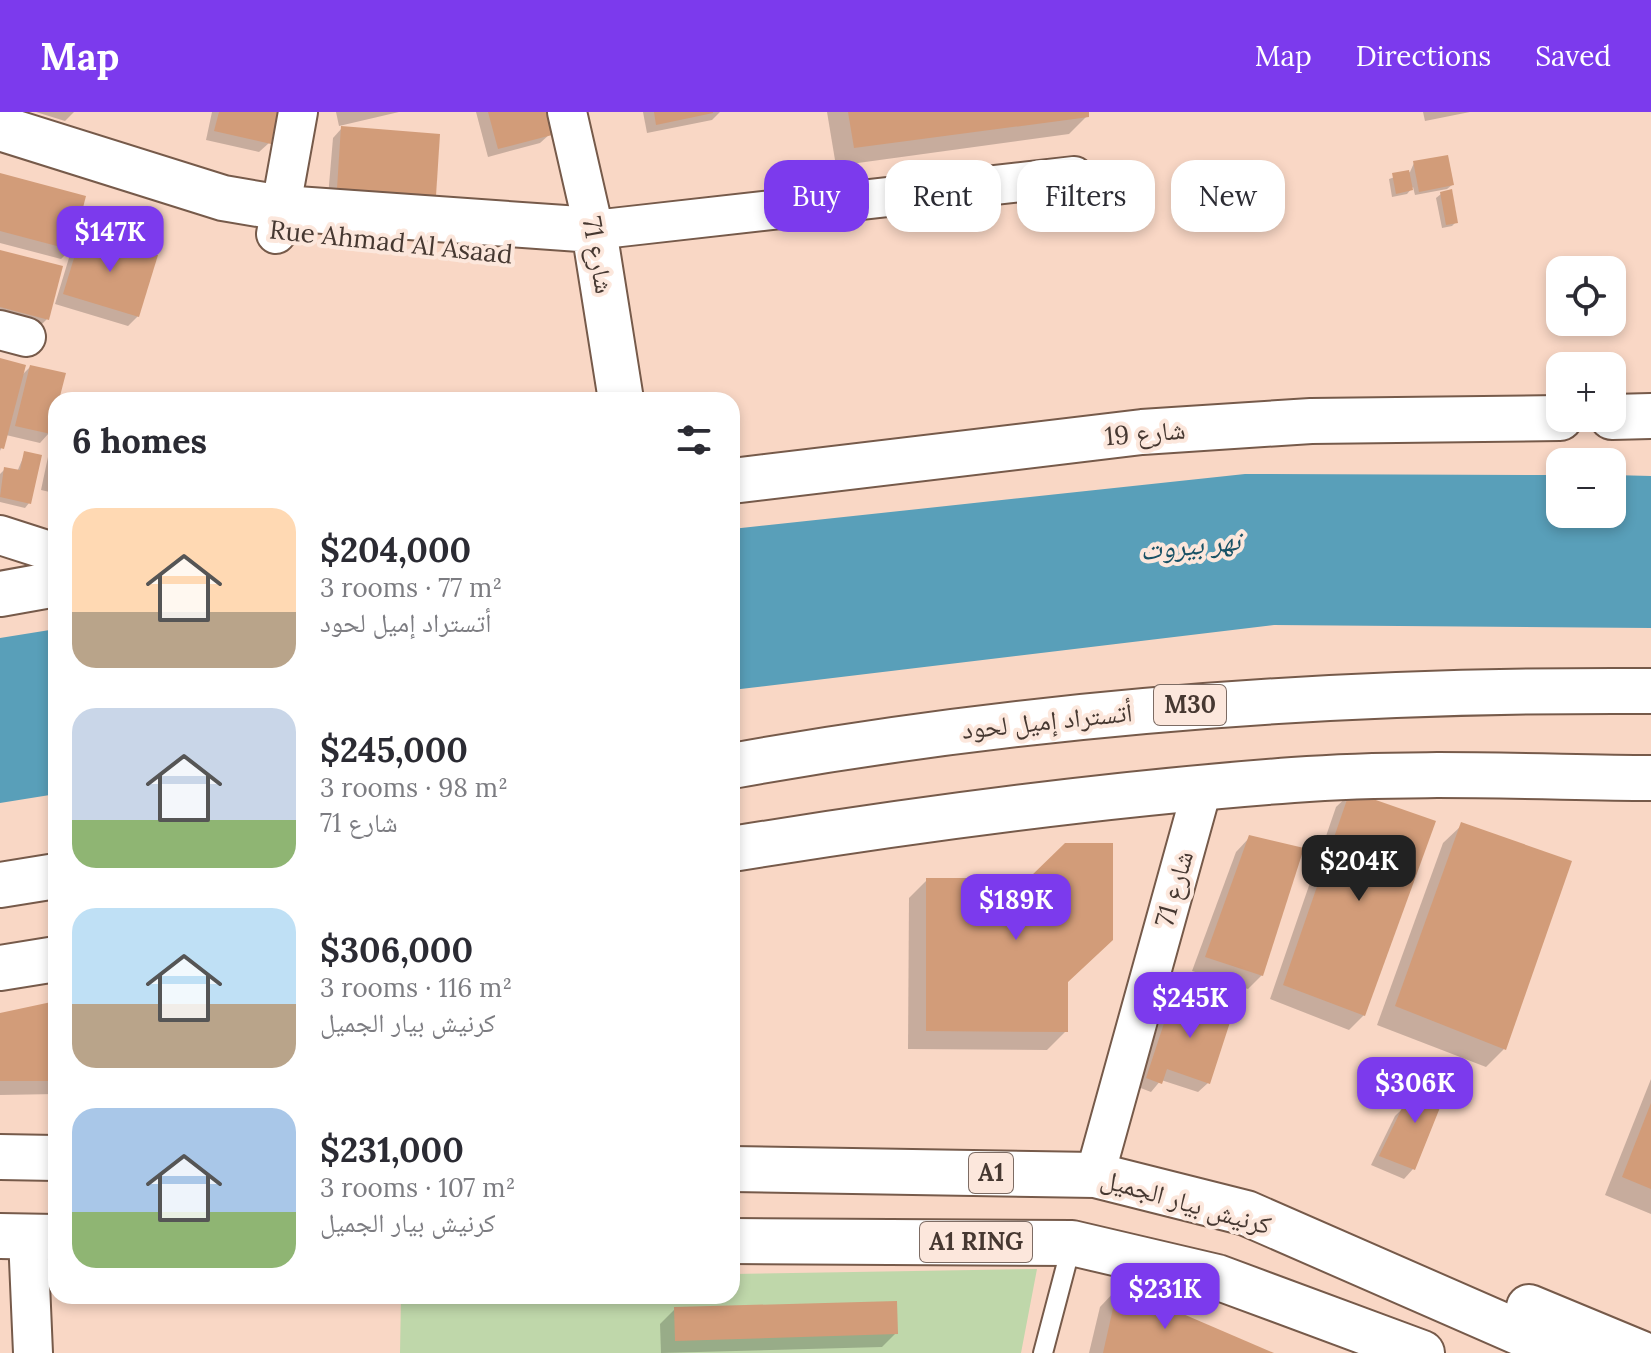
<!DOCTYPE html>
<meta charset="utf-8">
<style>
:root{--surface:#fff;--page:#f7f7f7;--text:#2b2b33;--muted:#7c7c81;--accent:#7c3aed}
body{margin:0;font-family:Lora,"Noto Naskh Arabic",serif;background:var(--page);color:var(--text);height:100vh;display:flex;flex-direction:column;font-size:30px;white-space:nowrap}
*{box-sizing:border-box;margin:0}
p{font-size:26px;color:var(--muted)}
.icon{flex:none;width:44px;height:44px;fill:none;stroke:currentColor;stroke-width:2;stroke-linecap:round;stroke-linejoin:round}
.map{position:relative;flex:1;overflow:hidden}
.side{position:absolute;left:48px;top:280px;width:692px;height:912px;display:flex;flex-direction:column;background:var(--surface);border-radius:24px;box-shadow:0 4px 12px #0003}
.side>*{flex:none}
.guide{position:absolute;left:764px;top:48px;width:760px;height:72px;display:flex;gap:16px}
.controls{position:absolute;left:1546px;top:144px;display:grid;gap:16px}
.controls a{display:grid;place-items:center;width:80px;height:80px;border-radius:16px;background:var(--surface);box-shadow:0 4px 12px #0003;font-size:40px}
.price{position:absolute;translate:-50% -68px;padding:0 18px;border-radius:16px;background:var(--accent);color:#fff;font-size:26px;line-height:52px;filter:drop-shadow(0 2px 4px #0008)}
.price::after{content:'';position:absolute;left:50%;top:48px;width:24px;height:18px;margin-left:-12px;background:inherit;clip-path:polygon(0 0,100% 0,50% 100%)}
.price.selected{background:#222;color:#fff}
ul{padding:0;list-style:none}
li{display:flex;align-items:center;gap:24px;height:200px;padding:0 24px}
li span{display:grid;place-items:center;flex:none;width:224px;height:160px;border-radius:24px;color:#555}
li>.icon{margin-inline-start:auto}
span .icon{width:96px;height:96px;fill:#fffc;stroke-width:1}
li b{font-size:34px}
h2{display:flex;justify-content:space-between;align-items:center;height:96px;padding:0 24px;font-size:34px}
.chip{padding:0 28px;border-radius:24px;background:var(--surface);box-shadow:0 4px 12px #0003;font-size:28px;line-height:72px}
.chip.selected{background:var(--accent);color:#fff}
header{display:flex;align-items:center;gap:48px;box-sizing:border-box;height:112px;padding:0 40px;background:var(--accent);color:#fff}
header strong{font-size:38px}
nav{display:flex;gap:44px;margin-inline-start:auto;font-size:28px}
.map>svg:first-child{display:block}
.green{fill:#bfd7aa}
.water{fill:#599fb9}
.shadow{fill:#0003}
.building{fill:#d29c79}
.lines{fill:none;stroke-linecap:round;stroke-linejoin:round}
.service-casing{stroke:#765a4a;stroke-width:22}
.minor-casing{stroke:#765a4a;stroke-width:42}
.tertiary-casing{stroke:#765a4a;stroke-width:48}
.trunk-casing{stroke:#765a4a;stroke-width:48}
.motorway-casing{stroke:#765a4a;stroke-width:48}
.service{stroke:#fff;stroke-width:18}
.minor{stroke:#fff;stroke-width:38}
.tertiary{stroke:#fff;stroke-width:44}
.trunk{stroke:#fff;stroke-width:44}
.motorway{stroke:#fff;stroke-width:44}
.labels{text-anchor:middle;stroke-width:8;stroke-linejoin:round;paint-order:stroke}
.shield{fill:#fce7dc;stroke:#7d6c64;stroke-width:2}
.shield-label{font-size:24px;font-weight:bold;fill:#463831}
.street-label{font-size:26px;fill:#463831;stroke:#fce7dc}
.water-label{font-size:28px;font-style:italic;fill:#175165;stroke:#fce7dc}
</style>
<header>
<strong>Map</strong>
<nav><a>Map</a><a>Directions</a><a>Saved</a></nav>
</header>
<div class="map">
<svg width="1651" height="1241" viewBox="0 0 1651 1241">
<rect width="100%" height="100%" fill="#f9d7c5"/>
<polygon class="green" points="1037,1157 1021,1241 400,1241 401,1184 732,1184 732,1162"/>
<g class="water">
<polygon points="1245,362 1560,363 1560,402 1612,402 1612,363 1651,364 1651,516 1274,513 732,578 732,417"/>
<polygon points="56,517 56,682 0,691 0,526"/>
</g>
<g class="shadow">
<polygon points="36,0 74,0 65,9"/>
<polygon points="212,0 276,0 269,31 259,40 206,28"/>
<polygon points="336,0 399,0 339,14"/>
<polygon points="476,0 544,0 550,22 540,31 488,45"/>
<polygon points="643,0 720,0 712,8 647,21"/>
<polygon points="827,0 1086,0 1087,4 1069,22 836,54"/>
<polygon points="1423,0 1470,0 1425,9"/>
<polygon points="342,16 434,84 424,93 328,85 333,26"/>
<polygon points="1414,51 1452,73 1447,77 1415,83 1413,75 1407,82 1392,85 1389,67 1410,60"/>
<polygon points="0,64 71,133 83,122 138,204 128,214 55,192 72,136 61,147 0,131"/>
<polygon points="1441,82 1456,110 1452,114 1442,116 1436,86"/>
<polygon points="0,140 47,207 38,216 0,206"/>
<polygon points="0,248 20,265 30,255 57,288 49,321 40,331 6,323 0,339"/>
<polygon points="56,322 56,397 51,396 54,381 41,378 52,326"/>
<polygon points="25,341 29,391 25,396 0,390 0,362 5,357 17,360"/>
<polygon points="1351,681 1364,903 1349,918 1270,887 1336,695"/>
<polygon points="1462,713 1504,937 1486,955 1377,913 1443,731"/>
<polygon points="1250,725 1262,863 1248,877 1192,859 1236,740"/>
<polygon points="927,768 1066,870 1066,919 1047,938 908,937 909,786"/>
<polygon points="1175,884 1208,971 1198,980 1161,968 1151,980 1138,975 1165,893"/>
<polygon points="56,891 56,982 0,983 0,903"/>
<polygon points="1436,964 1448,970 1413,1057 1404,1067 1371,1053 1395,1004"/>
<polygon points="1651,967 1651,1102 1605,1083"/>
<polygon points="1118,1176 1268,1241 1089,1241 1100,1195"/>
<polygon points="675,1197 896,1221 882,1235 661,1241 660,1212"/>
</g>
<g class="building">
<polygon points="219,0 278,0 271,32 214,19"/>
<polygon points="488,0 546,0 552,23 498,37"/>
<polygon points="654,0 713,0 713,1 656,13"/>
<polygon points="848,0 1089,0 1089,5 854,36"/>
<polygon points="341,14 440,22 436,84 337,77"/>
<polygon points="1448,43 1454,73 1419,80 1413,49"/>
<polygon points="1409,58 1413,78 1396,82 1392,61"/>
<polygon points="0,61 86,84 72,138 0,119"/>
<polygon points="1452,77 1458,111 1446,113 1440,80"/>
<polygon points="82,120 158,143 139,205 63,182"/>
<polygon points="0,138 63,154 49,208 0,195"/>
<polygon points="0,246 26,253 4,337 0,336"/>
<polygon points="30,253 66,261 59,288 56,288 51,322 15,314"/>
<polygon points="24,339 42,343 31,392 0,385 4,355 20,358"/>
<polygon points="1350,679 1436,709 1365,904 1283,873"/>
<polygon points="1461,710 1572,749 1506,938 1395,894"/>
<polygon points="1249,723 1304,736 1263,864 1205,845"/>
<polygon points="1065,731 1113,731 1113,828 1068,870 1068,920 926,919 926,766 1029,766"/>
<polygon points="1174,881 1233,901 1210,972 1167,957 1162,972 1146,966"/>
<polygon points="56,889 56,969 0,969 0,901"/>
<polygon points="1435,962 1451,968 1415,1058 1379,1044 1404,992 1411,996 1420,975 1428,978"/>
<polygon points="1651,991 1651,1077 1622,1065"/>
<polygon points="1118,1174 1274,1241 1103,1241"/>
<polygon points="897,1189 898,1222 675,1229 674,1195"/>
</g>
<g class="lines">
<defs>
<polyline id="service" points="1043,1241 1072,1131"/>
<g id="minor">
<polyline points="567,0 594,118 1074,64"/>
<polyline points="276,122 298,0"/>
<polyline points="0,218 26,225"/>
<polyline points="0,423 56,441"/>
<polyline points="1095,1063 1202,677"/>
<polyline points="28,1125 33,1241"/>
</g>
<g id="tertiary">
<polyline points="0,16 223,86 282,96 594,118 621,288"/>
<polyline points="1612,305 1651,304"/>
<polyline points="732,369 1142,320 1311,309 1560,306"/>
<polyline points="0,482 56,472"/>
</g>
<g id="trunk">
<polyline points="0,1045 56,1046"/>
<polyline points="732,1057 1095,1063 1246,1101 1566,1241"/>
<polyline points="0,1124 56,1125"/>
<polyline points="732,1129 1072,1131 1217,1165 1422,1241"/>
<polyline points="1529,1195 1640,1241"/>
</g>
<g id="motorway">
<path d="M 732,654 C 1036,599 1343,577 1651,579"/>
<path d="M 732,737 C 917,707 1105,682 1293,668 C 1411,659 1532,665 1651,666"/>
<polyline points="0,773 56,764"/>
<polyline points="0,856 56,847"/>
</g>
</defs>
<use href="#service" class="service-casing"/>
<use href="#minor" class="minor-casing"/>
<use href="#tertiary" class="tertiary-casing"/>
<use href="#trunk" class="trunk-casing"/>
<use href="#motorway" class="motorway-casing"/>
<use href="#service" class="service"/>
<use href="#minor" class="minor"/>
<use href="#tertiary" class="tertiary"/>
<use href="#trunk" class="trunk"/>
<use href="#motorway" class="motorway"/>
</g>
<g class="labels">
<g class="shield">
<rect x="1154" y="573" width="72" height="40" rx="6"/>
<rect x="969" y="1041" width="44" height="40" rx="6"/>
<rect x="920" y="1110" width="112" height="40" rx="6"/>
</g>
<g class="shield-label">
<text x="1190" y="601">M30</text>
<text x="991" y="1069">A1</text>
<text x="976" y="1138">A1 RING</text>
</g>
<g class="street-label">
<text transform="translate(391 130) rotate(6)" y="9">Rue Ahmad Al Asaad</text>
<text transform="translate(598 143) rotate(80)" y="9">شارع 71</text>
<text transform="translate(1145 321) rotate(-5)" y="9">شارع 19</text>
<text transform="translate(1047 609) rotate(-6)" y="9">أتستراد إميل لحود</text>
<text transform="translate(1174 777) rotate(-74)" y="9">شارع 71</text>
<text transform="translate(1186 1090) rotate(16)" y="9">كرنيش بيار الجميل</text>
</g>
<g class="water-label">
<text transform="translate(1190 433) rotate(-6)" y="10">نهر بيروت</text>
</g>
</g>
</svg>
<div class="controls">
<a><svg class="icon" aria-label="locate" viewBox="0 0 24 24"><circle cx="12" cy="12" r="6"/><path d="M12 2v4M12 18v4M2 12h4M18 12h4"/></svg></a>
<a>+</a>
<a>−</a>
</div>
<b class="price" style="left:110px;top:162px">$147K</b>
<b class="price selected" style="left:1359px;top:791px">$204K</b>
<b class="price" style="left:1016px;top:830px">$189K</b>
<b class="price" style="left:1190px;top:928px">$245K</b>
<b class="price" style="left:1415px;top:1013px">$306K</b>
<b class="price" style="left:1165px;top:1219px">$231K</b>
<div class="guide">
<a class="chip selected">Buy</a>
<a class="chip">Rent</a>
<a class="chip">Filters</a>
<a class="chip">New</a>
</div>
<section class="side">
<h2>6 homes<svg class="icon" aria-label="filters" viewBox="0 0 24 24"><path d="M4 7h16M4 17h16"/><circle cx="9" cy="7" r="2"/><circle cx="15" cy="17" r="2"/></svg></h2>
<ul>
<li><span style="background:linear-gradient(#ffd9b3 65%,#b9a48a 0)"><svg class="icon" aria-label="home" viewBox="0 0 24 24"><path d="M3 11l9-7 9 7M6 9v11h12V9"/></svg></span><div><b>$204,000</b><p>3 rooms · 77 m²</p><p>أتستراد إميل لحود</p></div></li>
<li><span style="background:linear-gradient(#c9d6e8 70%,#8fb573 0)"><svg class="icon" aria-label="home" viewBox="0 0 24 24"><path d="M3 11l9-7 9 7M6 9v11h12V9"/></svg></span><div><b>$245,000</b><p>3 rooms · 98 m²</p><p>شارع 71</p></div></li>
<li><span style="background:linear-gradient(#bfe0f5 60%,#b9a48a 0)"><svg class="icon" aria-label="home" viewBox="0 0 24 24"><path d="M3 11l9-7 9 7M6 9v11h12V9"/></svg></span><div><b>$306,000</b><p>3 rooms · 116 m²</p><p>كرنيش بيار الجميل</p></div></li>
<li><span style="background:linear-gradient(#a9c7e8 65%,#8fb573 0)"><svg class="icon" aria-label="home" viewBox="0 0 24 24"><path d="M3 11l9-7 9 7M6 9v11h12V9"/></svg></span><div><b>$231,000</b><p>3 rooms · 107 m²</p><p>كرنيش بيار الجميل</p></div></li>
</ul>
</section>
</div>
